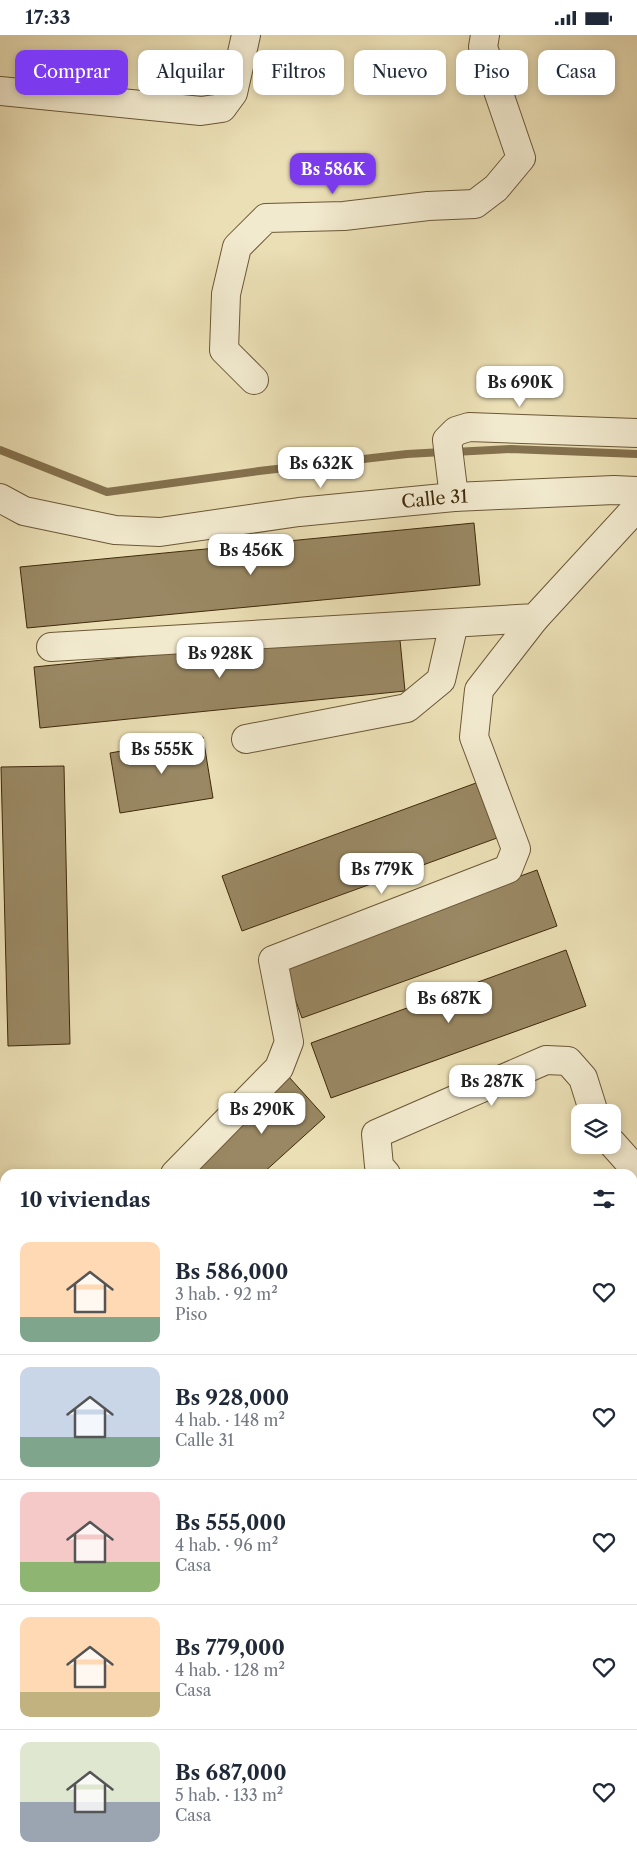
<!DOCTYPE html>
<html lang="es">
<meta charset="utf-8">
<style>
:root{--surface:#fff;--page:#f6f6f7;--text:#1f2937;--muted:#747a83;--line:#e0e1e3;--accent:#7c3aed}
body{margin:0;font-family:"Libre Caslon Text",serif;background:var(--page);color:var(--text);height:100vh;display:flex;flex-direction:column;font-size:19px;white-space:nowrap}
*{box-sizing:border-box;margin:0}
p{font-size:16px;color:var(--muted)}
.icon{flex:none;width:28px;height:28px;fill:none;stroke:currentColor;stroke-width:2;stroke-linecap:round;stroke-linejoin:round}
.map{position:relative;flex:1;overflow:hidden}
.side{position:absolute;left:0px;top:1134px;width:638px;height:696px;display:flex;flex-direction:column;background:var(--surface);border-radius:15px 15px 0 0;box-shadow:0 2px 8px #0003}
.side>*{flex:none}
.banner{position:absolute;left:15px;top:15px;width:608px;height:45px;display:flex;gap:10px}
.fabs{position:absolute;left:571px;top:1069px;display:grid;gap:10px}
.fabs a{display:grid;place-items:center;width:50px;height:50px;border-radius:10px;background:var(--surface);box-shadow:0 2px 8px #0003;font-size:25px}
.price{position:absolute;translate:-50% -42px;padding:0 11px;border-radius:10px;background:#fff;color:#222;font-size:16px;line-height:32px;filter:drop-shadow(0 1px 2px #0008)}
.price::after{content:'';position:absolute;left:50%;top:30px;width:15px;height:11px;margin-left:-8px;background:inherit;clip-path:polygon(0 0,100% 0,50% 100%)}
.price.on{background:var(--accent);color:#fff}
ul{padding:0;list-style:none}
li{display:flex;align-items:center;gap:15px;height:125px;padding:0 20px}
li+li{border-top:1px solid var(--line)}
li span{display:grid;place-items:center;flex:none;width:140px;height:100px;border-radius:10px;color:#555}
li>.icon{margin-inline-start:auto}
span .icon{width:60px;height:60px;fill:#fffc;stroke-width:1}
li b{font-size:21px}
h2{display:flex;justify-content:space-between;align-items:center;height:60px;padding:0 20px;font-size:21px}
.tag{padding:0 18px;border-radius:10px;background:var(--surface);box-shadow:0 2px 8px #0003;font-size:18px;line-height:45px}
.tag.on{background:var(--accent);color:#fff}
.status{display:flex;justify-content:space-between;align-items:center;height:35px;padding:0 25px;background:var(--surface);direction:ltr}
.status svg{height:14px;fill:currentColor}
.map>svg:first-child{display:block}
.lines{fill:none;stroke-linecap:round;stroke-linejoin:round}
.stream{stroke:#84714e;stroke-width:8}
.building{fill:#998863;stroke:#402a0b}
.minor-casing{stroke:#6b5736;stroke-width:30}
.minor{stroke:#f2eacf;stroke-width:28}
.labels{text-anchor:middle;stroke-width:5;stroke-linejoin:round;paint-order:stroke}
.street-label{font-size:18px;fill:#402a0b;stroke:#f2eacf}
</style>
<div class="status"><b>17:33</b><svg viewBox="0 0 49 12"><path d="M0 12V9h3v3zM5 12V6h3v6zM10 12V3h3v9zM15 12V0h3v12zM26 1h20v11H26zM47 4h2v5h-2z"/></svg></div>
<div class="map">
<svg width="637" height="1829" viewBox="0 0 637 1829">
<rect width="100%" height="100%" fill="#ebdfb5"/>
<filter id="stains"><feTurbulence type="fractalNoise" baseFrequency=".004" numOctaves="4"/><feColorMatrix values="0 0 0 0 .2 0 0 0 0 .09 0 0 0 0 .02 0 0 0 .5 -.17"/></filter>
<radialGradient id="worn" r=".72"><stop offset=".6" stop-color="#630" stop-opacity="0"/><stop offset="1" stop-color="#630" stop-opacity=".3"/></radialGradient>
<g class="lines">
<g class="stream">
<polyline points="0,415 107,457 259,436 407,419 443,417"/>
<polyline points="454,417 511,414 637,419"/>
</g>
</g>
<g class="building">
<polygon points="474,488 480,550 27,593 20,532"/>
<polygon points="399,595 405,656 40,693 34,632"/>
<polygon points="203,702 213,763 120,778 110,718"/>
<polygon points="64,731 70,1009 8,1011 1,732"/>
<polygon points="476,748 497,803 242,896 222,841"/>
<polygon points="537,835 557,891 302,983 282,928"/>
<polygon points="566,915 586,971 331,1063 311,1008"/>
<polygon points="289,1042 325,1082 262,1139 182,1139"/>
</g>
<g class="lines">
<defs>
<g id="minor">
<polyline points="0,56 201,76 222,73 233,58 246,0"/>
<polyline points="254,345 224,315 226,259 237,212 266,183 344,181 428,171 475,169 496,153 521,123 483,12 485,0"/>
<polyline points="454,462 447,405 456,396 469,392 637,398"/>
<path id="s1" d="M 0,463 L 24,476 L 115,495 L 160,497 L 299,477 L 454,462 L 614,455 L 637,456"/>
<polyline points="51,612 535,583 637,472"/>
<polyline points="246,704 407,673 441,645 454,588"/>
<polyline points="612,1108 637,1136"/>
<polyline points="175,1139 279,1033 289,1007 273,925 508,834 516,814 474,702 479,655 535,583"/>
<polyline points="386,1139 379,1131 376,1099 546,1025 568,1026 583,1043 594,1078"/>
<polyline points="0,1415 5,1412"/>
<polyline points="632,1443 637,1446"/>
<polyline points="0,1675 5,1699"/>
<polyline points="632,1794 637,1793"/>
<polyline points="30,1825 31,1829"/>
<polyline points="99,1829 105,1825"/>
<polyline points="529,1829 537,1825"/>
</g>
</defs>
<use href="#minor" class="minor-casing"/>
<use href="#minor" class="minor"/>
</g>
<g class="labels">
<g class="street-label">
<text dy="6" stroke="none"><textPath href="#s1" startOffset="442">Calle 31</textPath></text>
</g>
</g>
<rect width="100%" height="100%" filter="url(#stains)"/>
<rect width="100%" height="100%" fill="url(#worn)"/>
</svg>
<div class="fabs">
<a><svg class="icon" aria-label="layers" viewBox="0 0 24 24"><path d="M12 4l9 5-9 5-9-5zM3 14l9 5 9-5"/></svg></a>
</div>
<b class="price on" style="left:333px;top:160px">Bs 586K</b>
<b class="price" style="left:520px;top:373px">Bs 690K</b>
<b class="price" style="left:321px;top:454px">Bs 632K</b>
<b class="price" style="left:251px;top:541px">Bs 456K</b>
<b class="price" style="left:220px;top:644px">Bs 928K</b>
<b class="price" style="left:162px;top:740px">Bs 555K</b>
<b class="price" style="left:382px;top:860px">Bs 779K</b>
<b class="price" style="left:449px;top:989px">Bs 687K</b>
<b class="price" style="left:492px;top:1072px">Bs 287K</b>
<b class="price" style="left:262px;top:1100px">Bs 290K</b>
<div class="banner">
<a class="tag on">Comprar</a>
<a class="tag">Alquilar</a>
<a class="tag">Filtros</a>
<a class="tag">Nuevo</a>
<a class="tag">Piso</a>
<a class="tag">Casa</a>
</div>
<section class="side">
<h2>10 viviendas<svg class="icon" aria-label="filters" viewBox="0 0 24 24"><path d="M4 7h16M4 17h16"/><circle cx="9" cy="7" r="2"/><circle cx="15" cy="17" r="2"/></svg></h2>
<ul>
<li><span style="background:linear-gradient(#ffd9b3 75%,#7fa58c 0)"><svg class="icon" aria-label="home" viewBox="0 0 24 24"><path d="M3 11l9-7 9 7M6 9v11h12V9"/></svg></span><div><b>Bs 586,000</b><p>3 hab. · 92 m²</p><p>Piso</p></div><svg class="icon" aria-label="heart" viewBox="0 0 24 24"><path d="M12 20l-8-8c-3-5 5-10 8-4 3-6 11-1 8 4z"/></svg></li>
<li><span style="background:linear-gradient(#c9d6e8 70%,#7fa58c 0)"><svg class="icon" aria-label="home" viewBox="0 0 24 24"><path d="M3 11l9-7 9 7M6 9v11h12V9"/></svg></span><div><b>Bs 928,000</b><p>4 hab. · 148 m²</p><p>Calle 31</p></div><svg class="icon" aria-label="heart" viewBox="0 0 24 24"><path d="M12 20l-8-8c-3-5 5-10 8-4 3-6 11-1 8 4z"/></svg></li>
<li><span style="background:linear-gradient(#f6c9c9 70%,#8fb573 0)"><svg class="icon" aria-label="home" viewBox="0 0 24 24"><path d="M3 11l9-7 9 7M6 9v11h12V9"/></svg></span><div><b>Bs 555,000</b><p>4 hab. · 96 m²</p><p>Casa</p></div><svg class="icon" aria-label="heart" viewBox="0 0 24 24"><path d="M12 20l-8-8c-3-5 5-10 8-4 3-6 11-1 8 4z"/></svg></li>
<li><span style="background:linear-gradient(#ffd9b3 75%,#c2b280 0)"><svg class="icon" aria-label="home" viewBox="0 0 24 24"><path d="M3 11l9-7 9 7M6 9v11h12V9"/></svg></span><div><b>Bs 779,000</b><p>4 hab. · 128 m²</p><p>Casa</p></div><svg class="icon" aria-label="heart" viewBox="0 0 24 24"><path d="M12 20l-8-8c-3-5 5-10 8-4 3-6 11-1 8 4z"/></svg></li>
<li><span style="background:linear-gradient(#dfe7d0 60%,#9aa5b1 0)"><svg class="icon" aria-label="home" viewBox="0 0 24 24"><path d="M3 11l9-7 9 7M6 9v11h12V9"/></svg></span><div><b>Bs 687,000</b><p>5 hab. · 133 m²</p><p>Casa</p></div><svg class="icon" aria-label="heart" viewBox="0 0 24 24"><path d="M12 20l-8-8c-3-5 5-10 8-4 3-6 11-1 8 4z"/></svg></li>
</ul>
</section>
</div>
